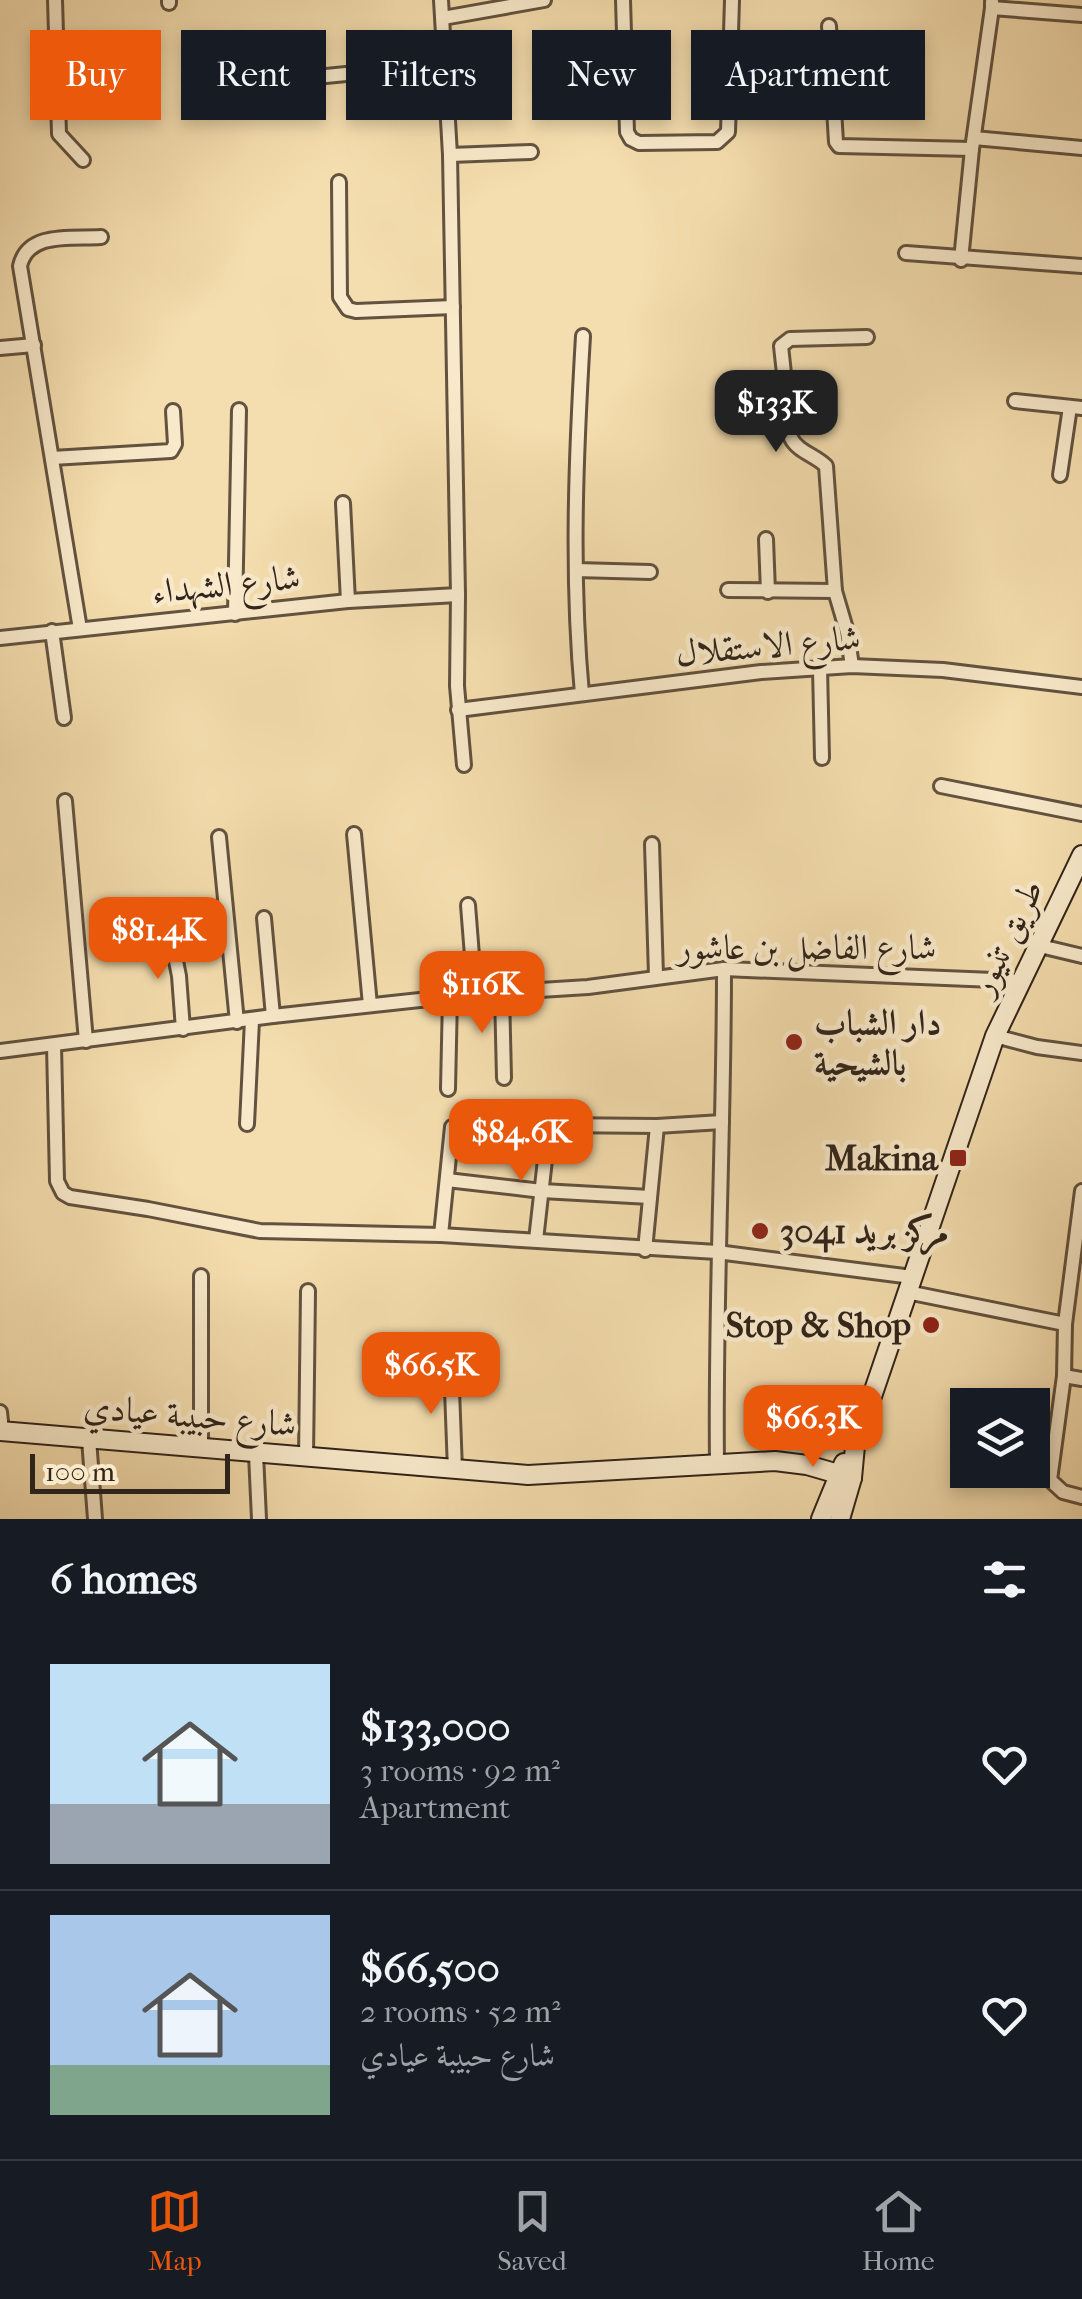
<!DOCTYPE html>
<meta charset="utf-8">
<style>
:root{--surface:#171b24;--page:#242831;--text:#f1f3f6;--muted:#9ea1a6;--line:#363941;--accent:#ea580c}
body{margin:0;font-family:"IM FELL French Canon",Amiri,serif;background:var(--page);color:var(--text);height:100vh;display:flex;flex-direction:column;font-size:38px;white-space:nowrap}
*{box-sizing:border-box;margin:0}
p{font-size:32px;color:var(--muted)}
.icon{flex:none;width:55px;height:55px;fill:none;stroke:currentColor;stroke-width:2;stroke-linecap:round;stroke-linejoin:round}
.map{position:relative;height:1519px;overflow:hidden}
.side{display:flex;flex-direction:column;background:var(--surface);flex:1}
.side>*{flex:none}
.top-card{position:absolute;left:30px;top:30px;width:1022px;height:90px;display:flex;gap:20px}
.fabs{position:absolute;left:950px;top:1388px;display:grid;gap:20px}
.fabs a{display:grid;place-items:center;width:100px;height:100px;border-radius:0px;background:var(--surface);box-shadow:0 5px 15px #0003;font-size:50px}
.scale{position:absolute;left:30px;bottom:25px;width:200px;box-sizing:border-box;padding-left:10px;border:5px solid #31241a;border-top:0;font-size:28px;line-height:35px;white-space:nowrap;color:#31241a;-webkit-text-stroke:8px #f8e9ca;paint-order:stroke}
.price{position:absolute;translate:-50% -85px;padding:0 22px;border-radius:20px;background:var(--accent);color:#fff;font-size:32px;line-height:65px;filter:drop-shadow(0 2px 5px #0008)}
.price::after{content:'';position:absolute;left:50%;top:60px;width:30px;height:22px;margin-left:-15px;background:inherit;clip-path:polygon(0 0,100% 0,50% 100%)}
.price.selected{background:#222;color:#fff}
ul{padding:0;list-style:none}
li{display:flex;align-items:center;gap:30px;height:250px;padding:0 50px}
li+li{border-top:2px solid var(--line)}
li span{display:grid;place-items:center;flex:none;width:280px;height:200px;border-radius:0px;color:#555}
li>.icon{margin-inline-start:auto}
span .icon{width:120px;height:120px;fill:#fffc;stroke-width:1}
li b{font-size:42px}
h2{display:flex;justify-content:space-between;align-items:center;height:120px;padding:0 50px;font-size:42px}
.pill{padding:0 35px;border-radius:0px;background:var(--surface);box-shadow:0 5px 15px #0003;font-size:35px;line-height:90px}
.pill.selected{background:var(--accent);color:#fff}
.tab-bar{display:flex;justify-content:space-around;align-items:center;height:140px;border-top:2px solid var(--line);background:var(--surface);font-size:28px;color:var(--muted)}
.tab-bar a{display:grid;justify-items:center;gap:5px}
.tab-bar .selected{color:var(--accent)}
.map>svg:first-child{display:block}
.lines{fill:none;stroke-linecap:round;stroke-linejoin:round}
.street-casing{stroke:#62523f;stroke-width:18}
.secondary-casing{stroke:#31241a;stroke-width:22}
.street{stroke:#f8e9ca;stroke-width:12}
.secondary{stroke:#f8e9ca;stroke-width:18}
.poi-dot{fill:#8f2418;stroke:#f8e9ca;stroke-width:4}
.labels{text-anchor:middle;stroke-width:9;stroke-linejoin:round;paint-order:stroke}
.street-label{font-size:35px;fill:#31241a;stroke:#f8e9ca}
.poi-label{font-size:35px;font-weight:bold;fill:#31241a;stroke:#f8e9ca;text-anchor:start}
</style>
<div class="map">
<svg width="1082" height="1519" viewBox="0 0 1082 1519">
<rect width="100%" height="100%" fill="#f4ddae"/>
<filter id="stains"><feTurbulence type="fractalNoise" baseFrequency=".002" numOctaves="4"/><feColorMatrix values="0 0 0 0 .2 0 0 0 0 .09 0 0 0 0 .02 0 0 0 .5 -.17"/></filter>
<radialGradient id="worn" r=".72"><stop offset=".6" stop-color="#630" stop-opacity="0"/><stop offset="1" stop-color="#630" stop-opacity=".3"/></radialGradient>
<g class="lines">
<defs>
<g id="street">
<polyline points="55,0 59,134 83,160"/>
<polyline points="441,0 450,155 458,595 457,686 464,765"/>
<polyline points="623,0 627,132 631,139 639,143 717,142 728,132 732,0"/>
<polyline points="992,2 992,8 1082,15"/>
<polyline points="169,3 169,0"/>
<polyline points="443,18 544,0"/>
<polyline points="829,26 836,142 839,146 972,149"/>
<polyline points="296,79 446,64"/>
<polyline points="974,138 1082,148"/>
<polyline points="450,155 531,152"/>
<polyline points="339,182 340,297 348,309 356,311 453,307"/>
<polyline points="906,253 1082,266"/>
<polyline points="961,260 972,149 992,8"/>
<polyline points="0,348 34,345"/>
<polyline points="1015,401 1082,408"/>
<polyline points="52,458 171,451 175,444 173,411"/>
<polyline points="1060,475 1070,407"/>
<polyline points="343,503 348,601"/>
<polyline points="766,539 768,592"/>
<polyline points="576,570 650,572"/>
<polyline points="728,590 835,591"/>
<polyline points="235,614 239,410"/>
<path d="M 80,629 L 20,266 C 28,231 72,239 101,237"/>
<polyline points="52,631 64,718"/>
<polyline points="0,638 348,601 458,595"/>
<path d="M 852,666 L 847,632 L 835,591 L 826,466 C 815,455 798,452 791,438 L 781,346 L 790,339 L 867,337"/>
<polyline points="820,668 822,758"/>
<path d="M 582,694 C 571,574 576,455 583,336"/>
<polyline points="458,710 761,672 852,666 943,670 1082,687"/>
<polyline points="941,786 1082,814"/>
<polyline points="65,801 86,1041"/>
<polyline points="354,834 370,1005"/>
<polyline points="219,837 237,1022"/>
<polyline points="652,844 656,976"/>
<polyline points="468,905 475,994"/>
<polyline points="264,918 273,1016"/>
<polyline points="170,931 179,976 183,1029"/>
<polyline points="1036,945 1082,956"/>
<polyline points="502,993 504,1078"/>
<polyline points="995,1036 1037,1047 1082,1053"/>
<polyline points="54,1045 57,1181 63,1193 70,1197 148,1209 260,1231 441,1235 717,1252 912,1277"/>
<polyline points="0,1051 273,1016 475,994 588,987 724,969 1019,981"/>
<polyline points="448,1089 450,997"/>
<polyline points="247,1124 252,1020"/>
<polyline points="447,1180 542,1191 650,1197"/>
<polyline points="441,1235 452,1127"/>
<polyline points="536,1240 548,1133 553,1125 657,1126 722,1122"/>
<polyline points="645,1250 657,1126"/>
<polyline points="201,1276 201,1449"/>
<polyline points="907,1292 1065,1324 1064,1376 1050,1480 1063,1492 1082,1497"/>
<polyline points="1065,1324 1082,1191"/>
<polyline points="451,1363 455,1470"/>
<polyline points="1064,1376 1082,1379"/>
<polyline points="0,1412 2,1431"/>
<polyline points="89,1439 95,1519"/>
<polyline points="256,1454 259,1519"/>
<polyline points="306,1458 308,1291"/>
<path d="M 717,1463 C 715,1298 724,1134 724,969"/>
</g>
<g id="secondary">
<polyline points="0,1431 528,1475 775,1461 807,1465 852,1478"/>
<polyline points="821,1519 844,1463"/>
<polyline points="840,1519 852,1478 855,1446 995,1036 1082,855"/>
</g>
</defs>
<use href="#street" class="street-casing"/>
<use href="#secondary" class="secondary-casing"/>
<use href="#street" class="street"/>
<use href="#secondary" class="secondary"/>
</g>
<g class="poi-dot">
<circle cx="794" cy="1042" r="10"/>
<rect x="948" y="1148" width="20" height="20" rx="5"/>
<circle cx="760" cy="1231" r="10"/>
<circle cx="931" cy="1325" r="10"/>
</g>
<g class="labels">
<g class="street-label">
<text transform="translate(226 584) rotate(-6)" y="12">شارع الشهداء</text>
<text transform="translate(768 645) rotate(-5)" y="12">شارع الاستقلال</text>
<text transform="translate(1006 937) rotate(-64)" y="12">طريق تنيور</text>
<text x="807" y="959">شارع الفاضل بن عاشور</text>
<text transform="translate(190 1415) rotate(5)" y="12">شارع حبيبة عيادي</text>
</g>
<g class="poi-label">
<text x="814" y="1034">دار الشباب<tspan x="814" dy="40">بالشيحية</tspan></text>
<text x="938" y="1170" text-anchor="end">Makina</text>
<text x="780" y="1243">مركز بريد 3041</text>
<text x="911" y="1337" text-anchor="end">Stop &amp; Shop</text>
</g>
</g>
<rect width="100%" height="100%" filter="url(#stains)"/>
<rect width="100%" height="100%" fill="url(#worn)"/>
</svg>
<div class="fabs">
<a><svg class="icon" aria-label="layers" viewBox="0 0 24 24"><path d="M12 4l9 5-9 5-9-5zM3 14l9 5 9-5"/></svg></a>
</div>
<div class="scale">100 m</div>
<b class="price selected" style="left:776px;top:455px">$133K</b>
<b class="price" style="left:158px;top:982px">$81.4K</b>
<b class="price" style="left:482px;top:1036px">$116K</b>
<b class="price" style="left:521px;top:1184px">$84.6K</b>
<b class="price" style="left:431px;top:1417px">$66.5K</b>
<b class="price" style="left:813px;top:1470px">$66.3K</b>
<div class="top-card">
<a class="pill selected">Buy</a>
<a class="pill">Rent</a>
<a class="pill">Filters</a>
<a class="pill">New</a>
<a class="pill">Apartment</a>
</div>
</div>
<section class="side">
<h2>6 homes<svg class="icon" aria-label="filters" viewBox="0 0 24 24"><path d="M4 7h16M4 17h16"/><circle cx="9" cy="7" r="2"/><circle cx="15" cy="17" r="2"/></svg></h2>
<ul>
<li><span style="background:linear-gradient(#bfe0f5 70%,#9aa5b1 0)"><svg class="icon" aria-label="home" viewBox="0 0 24 24"><path d="M3 11l9-7 9 7M6 9v11h12V9"/></svg></span><div><b>$133,000</b><p>3 rooms · 92 m²</p><p>Apartment</p></div><svg class="icon" aria-label="heart" viewBox="0 0 24 24"><path d="M12 20l-8-8c-3-5 5-10 8-4 3-6 11-1 8 4z"/></svg></li>
<li><span style="background:linear-gradient(#a9c7e8 75%,#7fa58c 0)"><svg class="icon" aria-label="home" viewBox="0 0 24 24"><path d="M3 11l9-7 9 7M6 9v11h12V9"/></svg></span><div><b>$66,500</b><p>2 rooms · 52 m²</p><p>شارع حبيبة عيادي</p></div><svg class="icon" aria-label="heart" viewBox="0 0 24 24"><path d="M12 20l-8-8c-3-5 5-10 8-4 3-6 11-1 8 4z"/></svg></li>
</ul>
</section>
<nav class="tab-bar">
<a class="selected"><svg class="icon" aria-label="map" viewBox="0 0 24 24"><path d="M3 6l6-2 6 2 6-2v14l-6 2-6-2-6 2zM9 4v14M15 6v14"/></svg>Map</a>
<a><svg class="icon" aria-label="saved" viewBox="0 0 24 24"><path d="M7 4h10v16l-5-4-5 4z"/></svg>Saved</a>
<a><svg class="icon" aria-label="home" viewBox="0 0 24 24"><path d="M3 11l9-7 9 7M6 9v11h12V9"/></svg>Home</a>
</nav>
